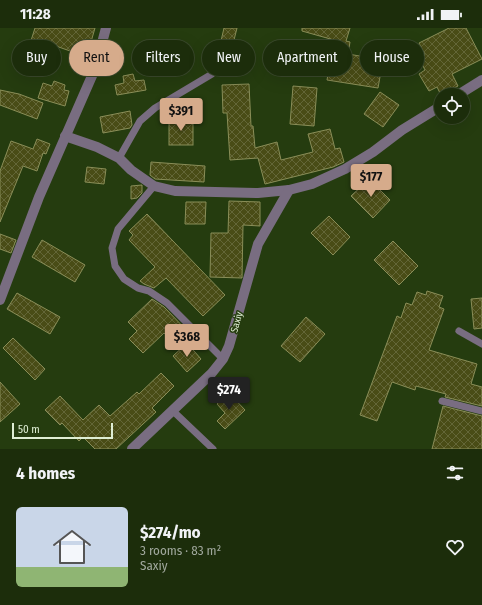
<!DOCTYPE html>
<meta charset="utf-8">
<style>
:root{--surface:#1c2d0b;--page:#293919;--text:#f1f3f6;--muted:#a0a89d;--line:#3a492c;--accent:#d6ab8b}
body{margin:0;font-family:"Fira Sans Condensed",sans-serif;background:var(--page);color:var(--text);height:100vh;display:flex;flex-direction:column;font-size:15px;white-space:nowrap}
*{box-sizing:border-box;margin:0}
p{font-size:13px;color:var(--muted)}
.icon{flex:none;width:22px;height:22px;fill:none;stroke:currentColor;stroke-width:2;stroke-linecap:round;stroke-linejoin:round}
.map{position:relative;height:421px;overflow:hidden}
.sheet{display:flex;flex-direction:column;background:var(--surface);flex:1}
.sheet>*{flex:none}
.top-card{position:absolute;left:12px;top:12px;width:458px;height:36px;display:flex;gap:8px}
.tools{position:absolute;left:434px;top:60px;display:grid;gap:8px}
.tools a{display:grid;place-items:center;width:36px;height:36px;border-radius:50%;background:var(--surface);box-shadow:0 4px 16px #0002,0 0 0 1px var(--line);font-size:20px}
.scale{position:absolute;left:12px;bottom:10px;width:101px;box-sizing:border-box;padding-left:4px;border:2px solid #dfeed4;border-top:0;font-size:11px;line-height:14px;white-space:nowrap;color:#dfeed4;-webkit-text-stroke:3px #253c0f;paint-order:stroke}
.price{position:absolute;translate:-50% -34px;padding:0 9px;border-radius:4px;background:var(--accent);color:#111;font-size:13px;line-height:26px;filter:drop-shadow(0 1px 2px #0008)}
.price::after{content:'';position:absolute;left:50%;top:24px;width:12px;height:9px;margin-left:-6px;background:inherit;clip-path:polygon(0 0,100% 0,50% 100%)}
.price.selected{background:#222;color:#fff}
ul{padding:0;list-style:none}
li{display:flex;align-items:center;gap:12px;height:100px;padding:0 16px}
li+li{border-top:1px solid var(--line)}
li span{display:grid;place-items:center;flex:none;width:112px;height:80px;border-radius:6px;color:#555}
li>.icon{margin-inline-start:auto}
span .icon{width:48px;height:48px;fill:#fffc;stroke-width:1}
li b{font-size:17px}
h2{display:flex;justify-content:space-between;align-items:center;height:48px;padding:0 16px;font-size:17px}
.pill{padding:0 14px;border-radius:18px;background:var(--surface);box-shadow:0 4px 16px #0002,0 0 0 1px var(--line);font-size:14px;line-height:36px}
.pill.selected{background:var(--accent);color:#111}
.status{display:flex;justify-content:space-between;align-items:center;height:28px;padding:0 20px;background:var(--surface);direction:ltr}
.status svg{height:11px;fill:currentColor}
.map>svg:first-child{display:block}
.building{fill:url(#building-cross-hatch);stroke:#8a8e58}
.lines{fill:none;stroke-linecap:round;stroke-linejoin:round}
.service{stroke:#796d81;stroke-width:7}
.minor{stroke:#796d81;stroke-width:10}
.labels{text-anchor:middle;stroke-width:3;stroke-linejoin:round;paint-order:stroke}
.street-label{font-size:10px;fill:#dfeed4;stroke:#253c0f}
</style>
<div class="status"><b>11:28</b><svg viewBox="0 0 49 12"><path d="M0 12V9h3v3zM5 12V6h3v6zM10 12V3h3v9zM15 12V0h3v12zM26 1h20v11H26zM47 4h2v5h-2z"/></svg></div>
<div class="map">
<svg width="482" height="421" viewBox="0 0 482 421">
<defs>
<pattern id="building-cross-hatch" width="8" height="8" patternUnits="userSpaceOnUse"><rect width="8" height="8" fill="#494c16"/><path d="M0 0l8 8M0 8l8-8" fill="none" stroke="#636637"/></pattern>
</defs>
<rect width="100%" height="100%" fill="#253c0f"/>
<g class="building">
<polygon points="35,0 95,0 84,38 70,34 73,24 53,17 50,29 28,22"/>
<polygon points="224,0 237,0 233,16 221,13"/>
<polygon points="302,0 350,0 346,13 350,14 348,26 383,32 378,60 327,52 334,12 302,3"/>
<polygon points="449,0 466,0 482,31 452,46 458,58 441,67 437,59 429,63 419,46 425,42 420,32 422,31 421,29 425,27 419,15"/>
<polygon points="133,46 135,53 144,52 146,62 117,67 115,57 124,55 123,48"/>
<polygon points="54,53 65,57 64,62 69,63 65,78 38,70 43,55 52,58"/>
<polygon points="249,56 251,98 253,98 255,120 277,114 281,132 313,124 308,106 330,101 335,121 340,120 344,134 333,139 265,156 258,130 230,132 227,85 223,85 222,57"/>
<polygon points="293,58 317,60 314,98 290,96"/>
<polygon points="0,62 19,66 43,75 37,91 0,77"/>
<polygon points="380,64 399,77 383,99 364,86"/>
<polygon points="130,83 132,97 130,100 103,105 100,89"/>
<rect x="169" y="90" width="24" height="27"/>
<polygon points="37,111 50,116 46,126 43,125 37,143 23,138 0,194 0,143 11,113 33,121"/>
<polygon points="151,134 205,138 204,154 155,151 150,147"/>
<polygon points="87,139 106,141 104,156 85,154"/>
<polygon points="369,151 390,172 373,190 351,168"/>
<polygon points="142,157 142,165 137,170 131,171 131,158"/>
<polygon points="229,173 260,174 260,198 243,197 242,250 210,249 211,205 228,205"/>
<polygon points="186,174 206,174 205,196 185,196"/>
<polygon points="147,186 225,267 203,288 166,250 154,260 144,256 140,253 155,239 129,212 133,207 129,203"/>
<polygon points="329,188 350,209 333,227 311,205"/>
<polygon points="0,206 16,212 11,225 0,221"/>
<polygon points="42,212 85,237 75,254 32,229"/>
<polygon points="393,213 418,238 399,257 374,232"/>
<polygon points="427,263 443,268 439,279 444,281 429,322 477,336 471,356 482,359 482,378 445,369 446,366 416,358 415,362 392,354 377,393 360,387 397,288 401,290 406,275 412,277 417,264 426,267"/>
<polygon points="17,265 60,289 50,306 7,281"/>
<polygon points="482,270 482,300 474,301 471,271"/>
<polygon points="152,271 164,279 193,309 180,321 164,305 143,325 129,311 137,303 128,294"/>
<polygon points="306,289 325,306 300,334 281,318"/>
<polygon points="13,310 45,341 35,352 3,320"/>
<polygon points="187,315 201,331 187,344 173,328"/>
<polygon points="161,345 174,358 152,380 156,384 116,421 95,421 83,409 79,413 62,395 60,397 45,382 60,368 83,392 99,377 110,388 137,364 139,366"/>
<polygon points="0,354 20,376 0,394"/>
<polygon points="229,365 245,382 225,401 217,393 225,385 217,376"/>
<polygon points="443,378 482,388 482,421 432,421"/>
</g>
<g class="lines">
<g class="service">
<polyline points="119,130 140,93 155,80 212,46"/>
<polyline points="154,158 118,201 112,220 115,238 124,251 138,260 149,263 167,275 223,331"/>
<polyline points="459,303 482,316"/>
<polyline points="442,373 482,383"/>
<polyline points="173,383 213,421"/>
</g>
<g class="minor">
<polyline points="458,67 482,52"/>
<polyline points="65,108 97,119 119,130 131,142 154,158 175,163 258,165 289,162 312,156 345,141 373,124 402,102 441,78"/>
<polyline points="0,272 39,169 95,41 106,0"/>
<polyline points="132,421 211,346 223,331 229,318 258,216 289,162"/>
</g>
</g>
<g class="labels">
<g class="street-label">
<text transform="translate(236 294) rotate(-74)" y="4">Saxiy</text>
</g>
</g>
</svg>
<div class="tools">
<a><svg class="icon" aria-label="locate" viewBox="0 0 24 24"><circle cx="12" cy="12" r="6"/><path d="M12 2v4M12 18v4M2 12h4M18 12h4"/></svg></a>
</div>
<div class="scale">50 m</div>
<b class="price" style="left:181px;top:104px">$391</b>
<b class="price" style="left:371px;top:170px">$177</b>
<b class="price" style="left:187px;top:330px">$368</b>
<b class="price selected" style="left:229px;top:383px">$274</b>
<div class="top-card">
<a class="pill">Buy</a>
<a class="pill selected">Rent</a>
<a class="pill">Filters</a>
<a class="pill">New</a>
<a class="pill">Apartment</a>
<a class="pill">House</a>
</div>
</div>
<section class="sheet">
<h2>4 homes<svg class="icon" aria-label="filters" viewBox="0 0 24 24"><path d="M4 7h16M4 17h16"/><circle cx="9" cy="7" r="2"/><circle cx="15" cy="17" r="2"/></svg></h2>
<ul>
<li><span style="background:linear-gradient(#c9d6e8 75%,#8fb573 0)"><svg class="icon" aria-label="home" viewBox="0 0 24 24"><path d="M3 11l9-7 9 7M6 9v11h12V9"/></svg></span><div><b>$274/mo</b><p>3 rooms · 83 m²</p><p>Saxiy</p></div><svg class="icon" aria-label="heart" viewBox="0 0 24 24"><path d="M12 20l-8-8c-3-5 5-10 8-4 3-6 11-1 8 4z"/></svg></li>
</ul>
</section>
